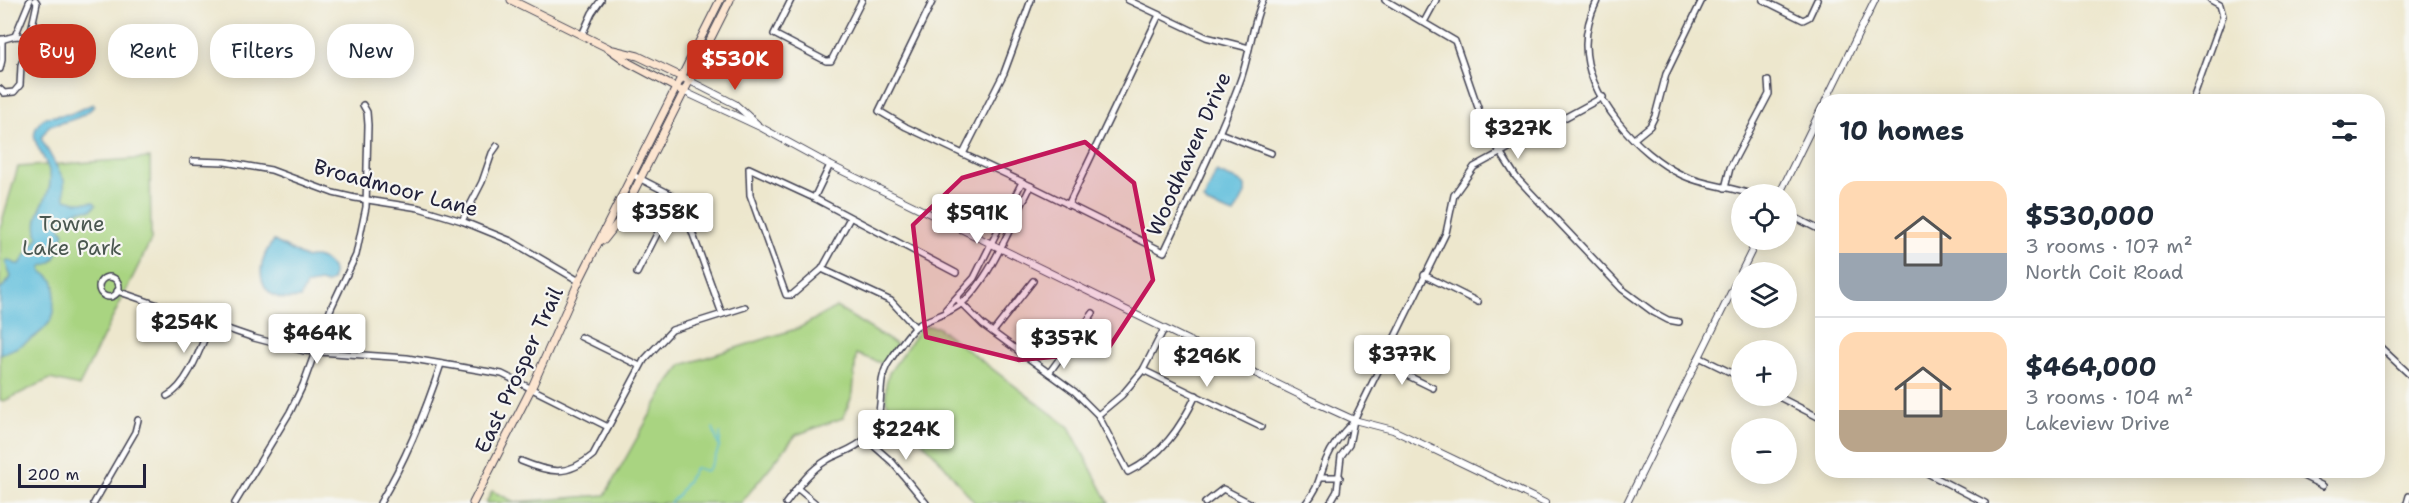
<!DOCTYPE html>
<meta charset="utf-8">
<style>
:root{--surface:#fff;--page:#f6f6f7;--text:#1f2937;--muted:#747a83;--line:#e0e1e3;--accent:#c8321e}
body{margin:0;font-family:"Shantell Sans",sans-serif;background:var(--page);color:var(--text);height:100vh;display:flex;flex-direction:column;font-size:22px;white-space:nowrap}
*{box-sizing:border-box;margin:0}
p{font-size:20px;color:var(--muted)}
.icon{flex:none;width:33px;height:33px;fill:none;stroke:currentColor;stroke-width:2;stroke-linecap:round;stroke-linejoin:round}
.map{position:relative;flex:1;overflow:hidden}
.details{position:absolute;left:1815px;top:94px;width:570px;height:384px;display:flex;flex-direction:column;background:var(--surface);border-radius:24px;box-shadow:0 3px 15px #0003}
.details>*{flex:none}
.banner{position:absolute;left:18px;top:24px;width:570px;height:54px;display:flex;gap:12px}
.controls{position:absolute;left:1731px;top:184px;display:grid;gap:12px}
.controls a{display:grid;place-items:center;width:66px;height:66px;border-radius:50%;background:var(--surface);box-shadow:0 3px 15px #0003;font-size:30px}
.scale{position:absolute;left:18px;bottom:15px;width:128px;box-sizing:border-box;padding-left:6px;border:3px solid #22223b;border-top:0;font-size:16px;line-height:21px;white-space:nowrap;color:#22223b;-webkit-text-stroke:4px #f6f6f2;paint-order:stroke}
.price{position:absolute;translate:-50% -51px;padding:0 14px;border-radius:6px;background:#fff;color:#222;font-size:20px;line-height:39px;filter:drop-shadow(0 2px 3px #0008)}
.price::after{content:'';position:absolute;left:50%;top:36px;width:18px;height:14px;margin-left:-9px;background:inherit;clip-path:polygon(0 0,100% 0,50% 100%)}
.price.on{background:var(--accent);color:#fff}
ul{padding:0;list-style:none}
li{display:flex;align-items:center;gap:18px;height:150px;padding:0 24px}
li+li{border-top:2px solid var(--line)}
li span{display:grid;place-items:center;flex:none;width:168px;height:120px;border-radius:18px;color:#555}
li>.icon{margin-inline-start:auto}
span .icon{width:72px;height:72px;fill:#fffc;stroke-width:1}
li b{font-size:26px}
h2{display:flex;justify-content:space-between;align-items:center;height:72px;padding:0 24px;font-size:26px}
.tag{padding:0 21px;border-radius:24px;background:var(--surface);box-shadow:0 3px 15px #0003;font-size:21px;line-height:54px}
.tag.on{background:var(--accent);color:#fff}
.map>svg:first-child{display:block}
.green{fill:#a9d481;stroke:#667b5e;stroke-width:1.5}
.water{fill:#5dbddc;stroke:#40708c;stroke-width:1.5}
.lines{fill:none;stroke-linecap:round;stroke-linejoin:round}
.stream{stroke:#5dbddc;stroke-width:1.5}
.minor-casing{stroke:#404051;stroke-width:8}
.tertiary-casing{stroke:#404051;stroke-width:8}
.secondary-casing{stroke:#404051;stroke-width:9}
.minor{stroke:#fff;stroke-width:5}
.tertiary{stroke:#fff;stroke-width:6}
.secondary{stroke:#fce5d0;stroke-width:7}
.marked{fill:#c2185b;fill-opacity:0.2;stroke:#c2185b;stroke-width:4.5;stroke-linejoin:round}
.labels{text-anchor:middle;stroke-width:4.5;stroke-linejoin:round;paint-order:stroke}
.street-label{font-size:21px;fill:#22223b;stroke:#f6f6f2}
.park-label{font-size:21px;fill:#4a5750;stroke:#f6f6f2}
</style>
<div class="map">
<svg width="2409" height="503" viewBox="0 0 2409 503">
<rect width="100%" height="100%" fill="#f6f6f2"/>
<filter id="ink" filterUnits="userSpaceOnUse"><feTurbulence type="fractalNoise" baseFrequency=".0167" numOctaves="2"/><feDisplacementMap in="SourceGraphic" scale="12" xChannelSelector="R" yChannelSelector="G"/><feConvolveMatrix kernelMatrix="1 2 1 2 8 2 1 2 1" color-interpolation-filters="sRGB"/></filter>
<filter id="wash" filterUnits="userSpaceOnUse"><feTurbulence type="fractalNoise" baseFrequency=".008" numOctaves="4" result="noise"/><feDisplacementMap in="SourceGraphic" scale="24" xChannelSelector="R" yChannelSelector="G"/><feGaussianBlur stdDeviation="1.35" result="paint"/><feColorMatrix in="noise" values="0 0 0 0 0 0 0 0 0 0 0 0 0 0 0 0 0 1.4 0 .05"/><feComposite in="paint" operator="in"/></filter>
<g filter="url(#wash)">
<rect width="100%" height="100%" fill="#ede7cd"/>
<g class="green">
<polygon points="150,158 151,240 79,386 50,379 4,401 0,400 0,228 18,167"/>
<polygon points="836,307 897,345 884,364 856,354 853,393 843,418 796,435 741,503 486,503 492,491 515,502 605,495 668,383 682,365 799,328"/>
<polygon points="927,326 937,327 1069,427 1109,503 975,503 937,457 893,411 886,401 886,384 889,373 919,330"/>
</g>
<g class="water">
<path d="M 93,104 L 94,106 C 82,120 65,121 49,126 L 41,138 L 64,180 L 65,199 L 77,202 L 94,202 L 96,205 L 91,210 C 75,209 68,212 60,227 L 64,233 C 60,241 59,258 50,263 C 47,265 43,265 41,267 L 42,272 C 56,279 56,285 54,298 C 53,303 54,308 54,312 C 50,332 17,349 0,354 L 0,290 L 11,277 L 5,261 L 9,260 L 16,264 L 20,264 L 38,237 C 30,210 53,199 50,175 C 47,153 19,136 46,117 L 70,114 Z"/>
<polygon points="1216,172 1241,182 1245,186 1245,194 1234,214 1207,204 1204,200"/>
<path d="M 274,241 L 306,258 C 320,254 338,265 332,281 L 326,284 L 320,282 L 306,285 L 300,298 C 293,298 286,300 280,298 C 254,290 258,257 274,241 Z"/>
</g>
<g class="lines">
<g class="stream">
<polyline points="713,428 719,447"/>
<path d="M 670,503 L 678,495 L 695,469 L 697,468 L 706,471 C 715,462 721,446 720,433"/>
</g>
</g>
</g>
<g filter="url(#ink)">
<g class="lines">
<defs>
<g id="minor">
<polyline points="791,0 774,34 826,61 831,61 862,0"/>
<path d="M 933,0 L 879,111 L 906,127 L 1031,186 L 1164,252 C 1190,197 1217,142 1239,84 C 1250,57 1251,26 1263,0"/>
<polyline points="1128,0 1206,37 1249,48"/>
<polyline points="1385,0 1455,41 1485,128 1516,177 1622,289 1653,312 1668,320 1679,322"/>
<polyline points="1763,0 1803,20 1809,17 1817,0"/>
<path d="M 1597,1 C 1590,15 1586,29 1586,45 C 1586,96 1639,155 1682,175 C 1705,186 1730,186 1753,195"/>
<polyline points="1424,22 1436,0"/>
<polyline points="582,35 592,13 601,0"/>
<polyline points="15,36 30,0"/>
<polyline points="1,40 15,36 29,37"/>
<polyline points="0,69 2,60 2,39"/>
<polyline points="0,89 4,93 14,92 20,85 21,65 27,49 37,3 35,0"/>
<polyline points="2192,102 2223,16 2220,5 2211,0"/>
<polyline points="1220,133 1271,153"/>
<polyline points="1634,139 1650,126 1655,116 1666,74 1702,0"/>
<polyline points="963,154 1004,73 1031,0"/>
<polyline points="193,161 225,162 271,170 333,193 355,198 419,208 462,221 511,241 579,281"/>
<polyline points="830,165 814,198 956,273"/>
<polyline points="633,175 670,194 683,207 722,314"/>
<polyline points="1725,188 1730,168 1769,94 1768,81"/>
<polyline points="814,198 749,168 750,195 786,295 792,295 822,269 850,218"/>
<polyline points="1068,205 1159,15"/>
<polyline points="1786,213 1822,231"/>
<polyline points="462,221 482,182 492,153 497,146"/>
<polyline points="822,269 891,301 915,327"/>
<polyline points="637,273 657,234 683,207"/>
<polyline points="1424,275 1478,302"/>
<circle cx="109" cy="287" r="10"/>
<polyline points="117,291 254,338 304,351 407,358 502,374 608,427"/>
<path d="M 957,299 L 983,325 L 1075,392 L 1098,415 L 1128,472 C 1161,456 1181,428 1196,395"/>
<polyline points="946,309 974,278 1022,182"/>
<polyline points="993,332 1033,281"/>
<polyline points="581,337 640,366"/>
<polyline points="2378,345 2409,374"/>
<polyline points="1699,357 1742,378"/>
<polyline points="1382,363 1433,388"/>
<polyline points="1143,370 1261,427"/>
<polyline points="1049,373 1093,313"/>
<path d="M 167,396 C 188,386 202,344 211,323"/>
<polyline points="1777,396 1822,419"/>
<polyline points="1098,415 1122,395 1143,370 1164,329"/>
<polyline points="866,439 892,462 926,503"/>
<path d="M 521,461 C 550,473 567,477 593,455 L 644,360 L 672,330 L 745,307"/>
<polyline points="1923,471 1985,503"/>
<polyline points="2293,471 2323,486"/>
<polyline points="1321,477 1340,477"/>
<polyline points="797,488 815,503"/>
<polyline points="94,503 135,432 138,420"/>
<polyline points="235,503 290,412 303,385 331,308 356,255 366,207 368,125 367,112 363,105"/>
<path d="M 380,503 C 406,459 425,413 441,364"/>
<path d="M 786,503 C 798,487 809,471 827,460 C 839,453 856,449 866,438 C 888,416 875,387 887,365 C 893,356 909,331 917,326 C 931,317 950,314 962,303 C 990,281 1014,218 1031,186"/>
<polyline points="1205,503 1223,489 1250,503"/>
<path d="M 1306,503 C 1320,486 1318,479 1326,460 C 1332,446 1342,433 1353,422"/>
<polyline points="1330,503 1337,491 1341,456 1349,445 1354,420 1446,233 1454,195 1474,167 1603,97"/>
<polyline points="2407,503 2409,496"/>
</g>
<g id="tertiary">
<polyline points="690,81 735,104 757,124"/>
<polyline points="685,92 762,128 830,165 1306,398 1354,420 1393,430 1545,503"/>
<polyline points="1825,102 1875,0"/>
<polyline points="1779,195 1822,107"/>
<polyline points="1627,503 1757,240"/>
</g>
<g id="secondary">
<polyline points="511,0 608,48 629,63 680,90"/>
<polyline points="613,50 638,56 686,79"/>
<polyline points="604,240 619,221 730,0"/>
<polyline points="473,503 532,387 579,281 720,0"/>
</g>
</defs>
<use href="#minor" class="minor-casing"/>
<use href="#tertiary" class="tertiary-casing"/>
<use href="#secondary" class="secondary-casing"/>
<use href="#minor" class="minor"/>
<use href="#tertiary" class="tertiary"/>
<use href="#secondary" class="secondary"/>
</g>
</g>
<path class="marked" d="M 1085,142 L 1134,183 L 1153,280 L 1106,352 L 1019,360 L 926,337 L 913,225 L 962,178 Z"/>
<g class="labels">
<g class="street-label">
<text transform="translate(1189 154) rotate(-66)" y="7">Woodhaven Drive</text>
<text transform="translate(396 188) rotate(15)" y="7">Broadmoor Lane</text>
<text transform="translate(519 370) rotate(-65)" y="7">East Prosper Trail</text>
</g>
<g class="park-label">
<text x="72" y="231">Towne<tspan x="72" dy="24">Lake Park</tspan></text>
</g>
</g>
</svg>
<div class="controls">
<a><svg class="icon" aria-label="locate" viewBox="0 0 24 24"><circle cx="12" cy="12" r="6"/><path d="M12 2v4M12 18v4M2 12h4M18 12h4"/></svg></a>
<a><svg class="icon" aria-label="layers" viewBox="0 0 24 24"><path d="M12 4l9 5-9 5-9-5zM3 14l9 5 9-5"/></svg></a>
<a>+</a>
<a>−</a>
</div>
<div class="scale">200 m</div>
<b class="price on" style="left:735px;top:91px">$530K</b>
<b class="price" style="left:1518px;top:160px">$327K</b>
<b class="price" style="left:665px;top:244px">$358K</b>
<b class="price" style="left:977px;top:245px">$591K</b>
<b class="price" style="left:184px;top:354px">$254K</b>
<b class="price" style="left:317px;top:365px">$464K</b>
<b class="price" style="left:1064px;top:370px">$357K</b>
<b class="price" style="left:1402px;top:386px">$377K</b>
<b class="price" style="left:1207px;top:388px">$296K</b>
<b class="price" style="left:906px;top:461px">$224K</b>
<div class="banner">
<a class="tag on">Buy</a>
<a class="tag">Rent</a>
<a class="tag">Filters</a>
<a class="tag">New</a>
</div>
<section class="details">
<h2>10 homes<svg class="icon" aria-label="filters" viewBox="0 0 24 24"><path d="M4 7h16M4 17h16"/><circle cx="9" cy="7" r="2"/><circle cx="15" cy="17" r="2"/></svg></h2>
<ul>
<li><span style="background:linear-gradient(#ffd9b3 60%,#9aa5b1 0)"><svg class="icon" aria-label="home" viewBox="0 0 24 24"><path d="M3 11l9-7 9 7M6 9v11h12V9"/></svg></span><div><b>$530,000</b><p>3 rooms · 107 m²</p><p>North Coit Road</p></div></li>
<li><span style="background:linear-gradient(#ffd9b3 65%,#b9a48a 0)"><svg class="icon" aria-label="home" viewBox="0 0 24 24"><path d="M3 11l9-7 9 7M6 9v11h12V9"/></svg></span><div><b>$464,000</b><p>3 rooms · 104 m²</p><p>Lakeview Drive</p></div></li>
</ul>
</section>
</div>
